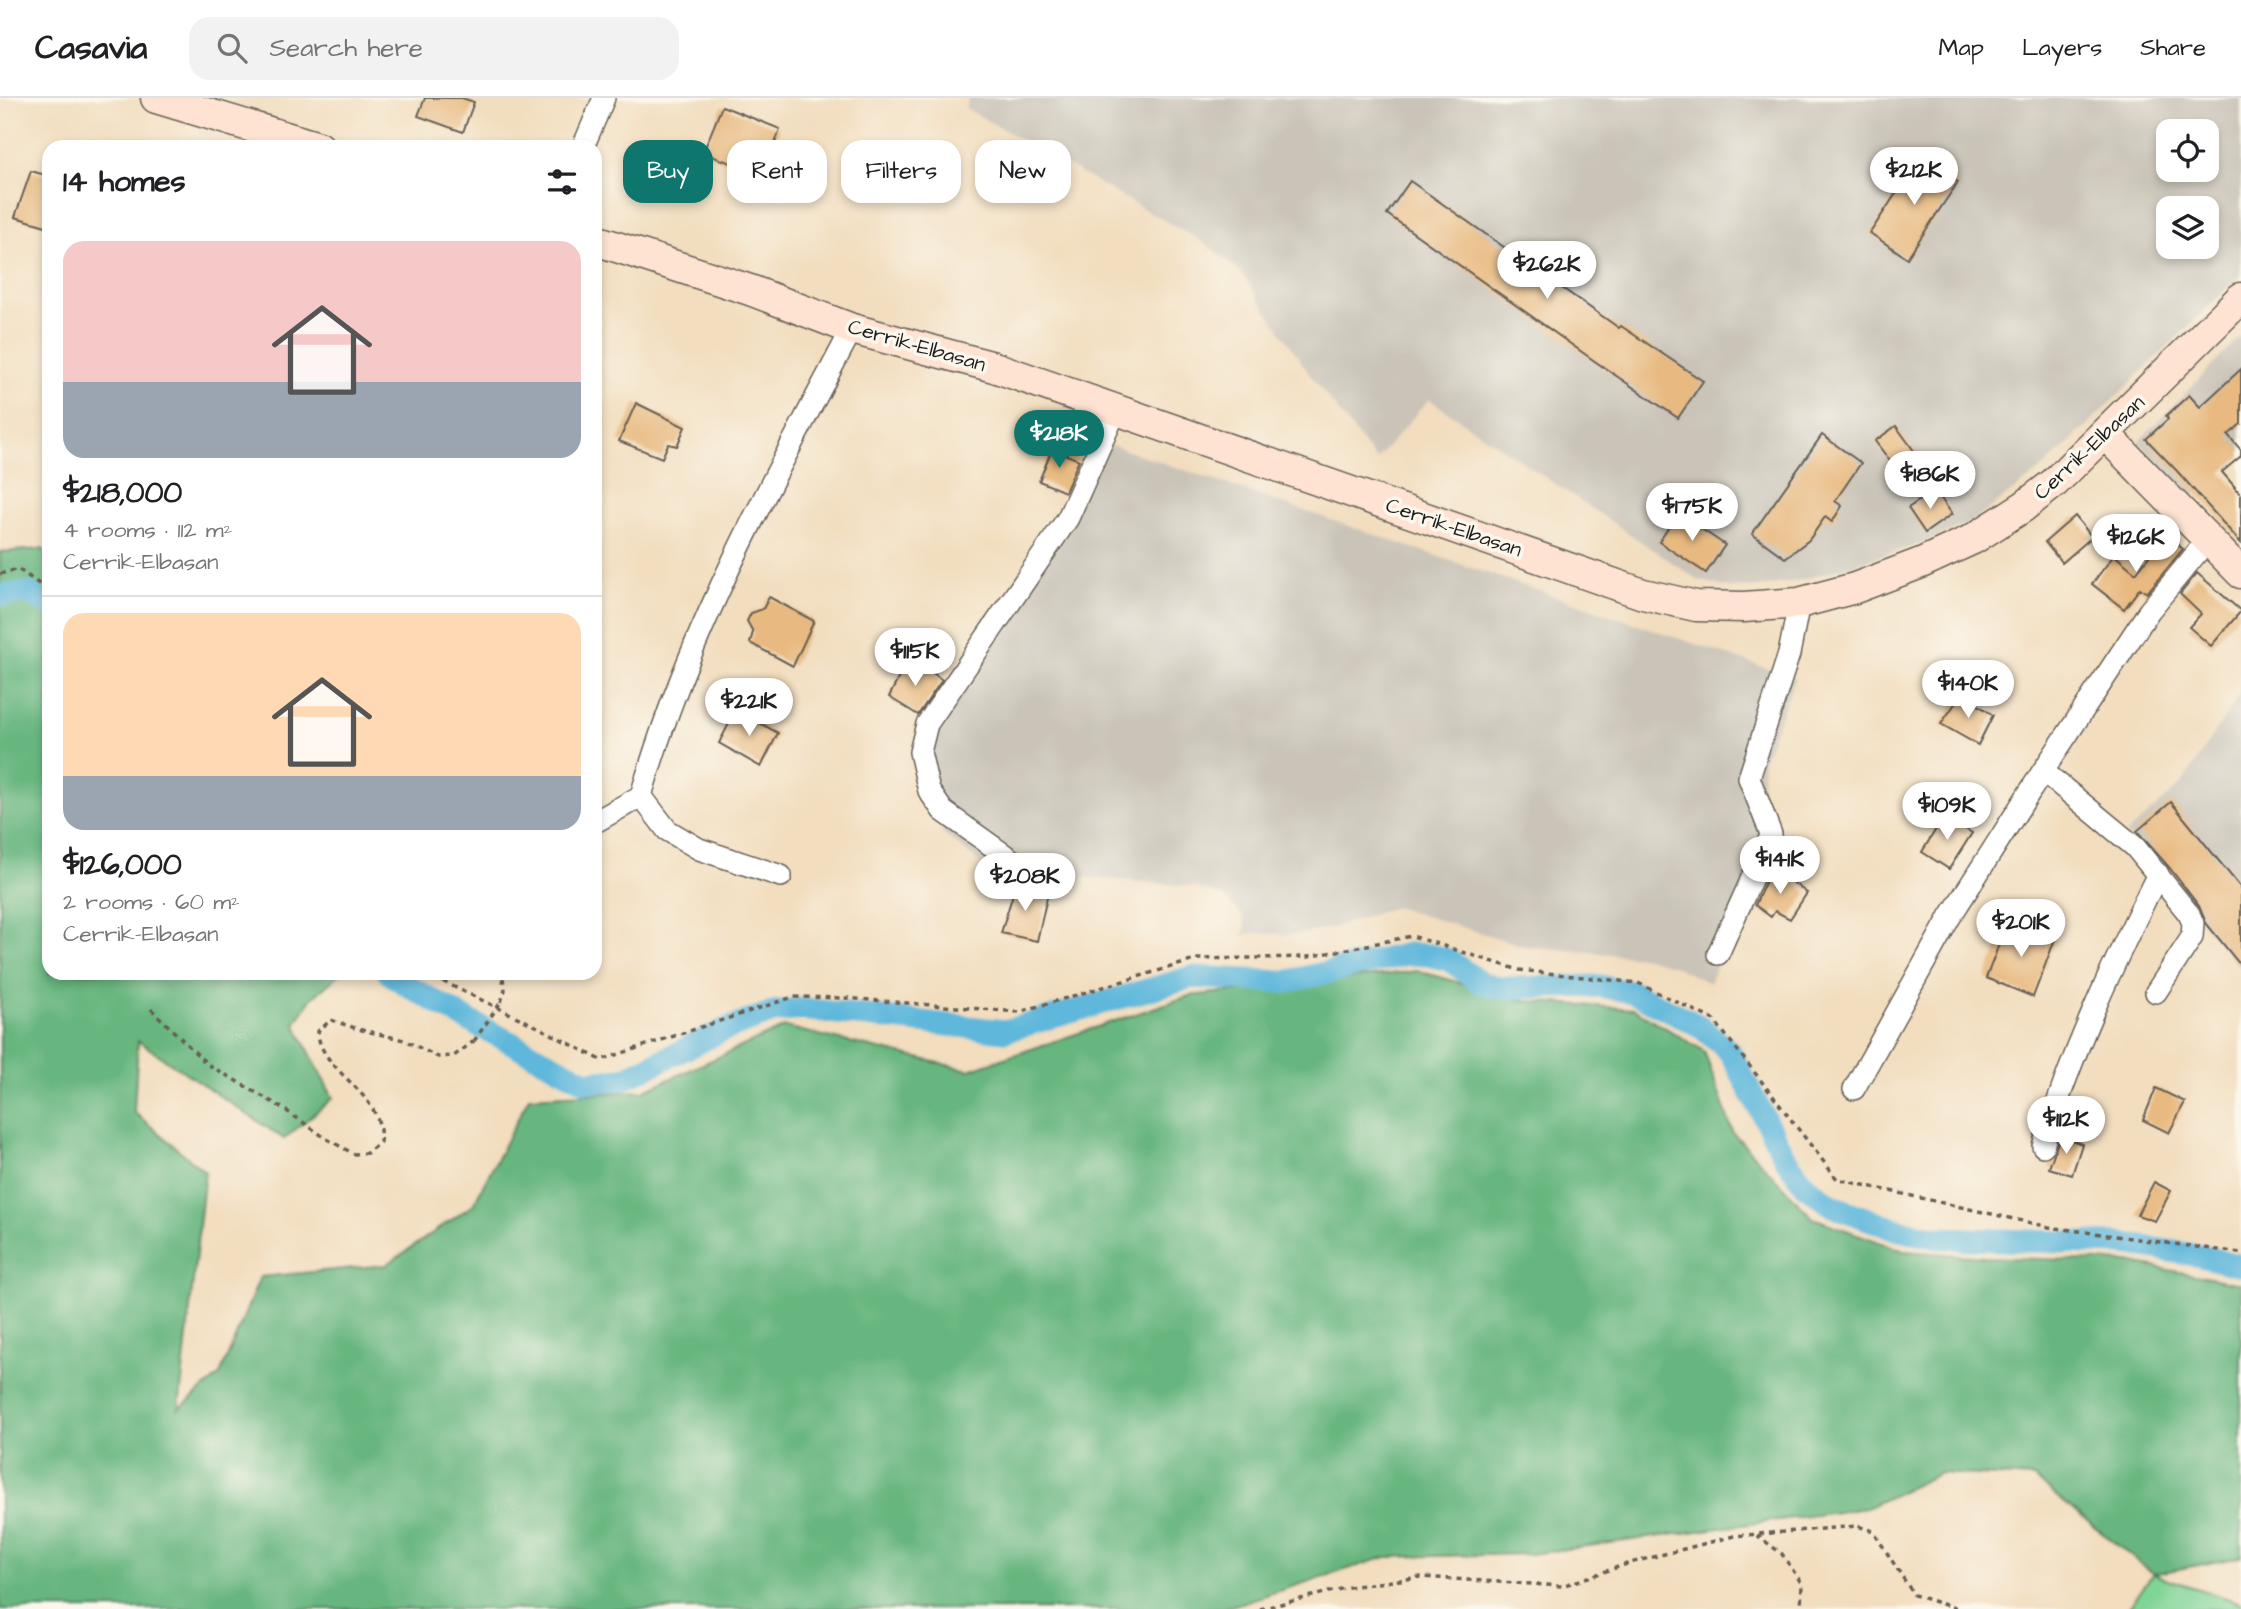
<!DOCTYPE html>
<meta charset="utf-8">
<style>
:root{--surface:#fff;--page:#f2f2f2;--text:#202124;--muted:#757577;--line:#e0e0e0;--accent:#0f766e}
body{margin:0;font-family:"Architects Daughter",sans-serif;background:var(--page);color:var(--text);height:100vh;display:flex;flex-direction:column;font-size:26px;white-space:nowrap}
*{box-sizing:border-box;margin:0}
p{font-size:23px;color:var(--muted)}
.icon{flex:none;width:38px;height:38px;fill:none;stroke:currentColor;stroke-width:2;stroke-linecap:round;stroke-linejoin:round}
.map{position:relative;flex:1;overflow:hidden}
.drawer{position:absolute;left:42px;top:42px;width:560px;height:840px;display:flex;flex-direction:column;background:var(--surface);border-radius:21px;box-shadow:0 4px 10px #0003}
.drawer>*{flex:none}
.guide{position:absolute;left:623px;top:42px;width:665px;height:63px;display:flex;gap:14px}
.fabs{position:absolute;left:2156px;top:21px;display:grid;gap:14px}
.fabs a{display:grid;place-items:center;width:63px;height:63px;border-radius:14px;background:var(--surface);box-shadow:0 4px 10px #0003;font-size:35px}
.price{position:absolute;translate:-50% -60px;padding:0 16px;border-radius:24px;background:#fff;color:#222;font-size:23px;line-height:46px;filter:drop-shadow(0 2px 4px #0008)}
.price::after{content:'';position:absolute;left:50%;top:42px;width:21px;height:16px;margin-left:-10px;background:inherit;clip-path:polygon(0 0,100% 0,50% 100%)}
.price.active{background:var(--accent);color:#fff}
ul{padding:0;list-style:none}
li{display:grid;align-content:center;gap:14px;height:371px;padding:0 21px}
li+li{border-top:2px solid var(--line)}
li span{display:grid;place-items:center;height:217px;border-radius:21px;color:#555}
li>.icon{margin-inline-start:auto}
span .icon{width:126px;height:126px;fill:#fffc;stroke-width:1}
li b{font-size:30px}
h2{display:flex;justify-content:space-between;align-items:center;height:84px;padding:0 21px;font-size:30px}
.tag{padding:0 24px;border-radius:21px;background:var(--surface);box-shadow:0 4px 10px #0003;font-size:24px;line-height:63px}
.tag.active{background:var(--accent);color:#fff}
header{display:flex;align-items:center;gap:42px;box-sizing:border-box;height:98px;padding:0 35px;background:var(--surface);border-bottom:2px solid var(--line)}
header strong{font-size:33px}
nav{display:flex;gap:38px;margin-inline-start:auto;font-size:24px}
.search{width:490px;height:63px;background:var(--page);display:flex;align-items:center;gap:18px;box-sizing:border-box;padding:0 24px;border-radius:21px;color:var(--muted);font-size:26px}
.map>svg:first-child{display:block}
.industrial{fill:#c9c3b8;fill-rule:evenodd}
.green{fill:#80d496;stroke:#4e7859;stroke-width:2}
.forest{fill:#68b67f;stroke:#42694e;stroke-width:2}
.lines{fill:none;stroke-linecap:round;stroke-linejoin:round}
.canal{stroke:#5eb7db;stroke-width:23}
.building{fill:#e8b980}
.street-casing{stroke:#676055;stroke-width:24}
.secondary-casing{stroke:#676055;stroke-width:33}
.path{stroke:#676055;stroke-width:3.5;stroke-dasharray:5 5;stroke-linecap:butt}
.street{stroke:#fff;stroke-width:21}
.secondary{stroke:#fee3d2;stroke-width:30}
.path-bridge{stroke:#676055;stroke-width:3.5;stroke-dasharray:5 5;stroke-linecap:butt}
.labels{text-anchor:middle;stroke-width:7;stroke-linejoin:round;paint-order:stroke}
.street-label{font-size:21px;fill:#1c1c1c;stroke:#fbf7ec}
</style>
<header>
<strong>Casavia</strong>
<div class="search"><svg class="icon" aria-label="search" viewBox="0 0 24 24"><circle cx="10" cy="10" r="6"/><path d="M15 15l6 6"/></svg>Search here</div>
<nav><a>Map</a><a>Layers</a><a>Share</a></nav>
</header>
<div class="map">
<svg width="2241" height="1511" viewBox="0 0 2241 1511">
<rect width="100%" height="100%" fill="#fbf7ec"/>
<filter id="ink" filterUnits="userSpaceOnUse"><feTurbulence type="fractalNoise" baseFrequency=".0143" numOctaves="2"/><feDisplacementMap in="SourceGraphic" scale="14" xChannelSelector="R" yChannelSelector="G"/><feConvolveMatrix kernelMatrix="1 2 1 2 8 2 1 2 1" color-interpolation-filters="sRGB"/></filter>
<filter id="wash" filterUnits="userSpaceOnUse"><feTurbulence type="fractalNoise" baseFrequency=".00686" numOctaves="4" result="noise"/><feDisplacementMap in="SourceGraphic" scale="28" xChannelSelector="R" yChannelSelector="G"/><feGaussianBlur stdDeviation="1.57" result="paint"/><feColorMatrix in="noise" values="0 0 0 0 0 0 0 0 0 0 0 0 0 0 0 0 0 1.4 0 .05"/><feComposite in="paint" operator="in"/></filter>
<g filter="url(#wash)">
<rect width="100%" height="100%" fill="#f2ddbe"/>
<g class="industrial">
<path d="M 970,0 L 2241,0 L 2241,177 L 2040,373 L 1973,423 L 1923,445 L 1806,481 L 1761,489 L 1728,490 L 1698,482 L 1429,301 L 1376,362 L 1311,278 L 1241,174 L 1208,147 L 965,10 ZM 2168,33 L 2207,33 L 2207,72 L 2168,72 ZM 2168,110 L 2207,110 L 2207,149 L 2168,149 Z"/>
<polygon points="2241,238 2241,358 2191,400 2138,344"/>
<polygon points="1102,344 1795,580 1763,663 1762,694 1776,736 1709,885 1672,867 1642,859 1525,848 1395,809 1331,830 1294,837 1255,835 1242,838 1246,828 1241,816 1223,798 1189,788 988,771 943,735 924,695 927,635"/>
<polygon points="2241,594 2241,871 2126,736 2181,687"/>
</g>
<polygon class="green" points="2153,1476 2241,1505 2241,1511 2128,1511"/>
<polygon class="forest" points="42,451 49,455 49,875 341,875 311,901 295,926 333,1000 284,1041 138,943 134,1014 205,1074 179,1311 220,1277 260,1179 386,1167 473,1107 529,999 643,993 785,929 969,972 1189,898 1418,873 1525,903 1634,911 1704,953 1733,1035 1813,1120 1904,1153 1985,1159 2128,1164 2241,1186 2241,1459 2153,1476 2034,1380 1940,1375 1866,1410 1530,1456 1386,1459 1222,1511 0,1511 0,454"/>
<g class="lines">
<g class="canal">
<polyline points="0,497 28,495 49,506"/>
<polyline points="389,875 405,886 462,919 586,984 623,981 724,932 773,914 801,911 1005,933 1192,879 1285,884 1408,856 1429,857 1449,862 1481,885 1500,890 1600,888 1632,894 1700,928 1730,954 1785,1060 1806,1088 1833,1108 1895,1131 1938,1140 2124,1146 2201,1158 2241,1168"/>
</g>
</g>
<g id="blocks">
<g class="building">
<polygon points="425,0 462,0 474,4 463,34 418,18"/>
<polygon points="722,8 780,31 764,77 703,55"/>
<polygon points="1920,59 1958,84 1907,160 1870,135"/>
<polygon points="31,73 49,78 49,129 15,119"/>
<polygon points="1410,83 1619,230 1621,228 1703,283 1678,320 1596,264 1387,116"/>
<polygon points="2241,271 2241,326 2228,337 2241,352 2241,358 2222,374 2241,396 2241,445 2177,373 2146,341 2168,321 2166,318 2189,297 2200,309"/>
<polygon points="636,305 685,329 677,348 668,346 662,360 619,343"/>
<polygon points="1896,328 1920,361 1900,376 1875,343"/>
<polygon points="1822,337 1861,365 1835,403 1842,408 1832,424 1825,419 1809,442 1785,460 1752,436"/>
<polygon points="1052,351 1079,362 1065,394 1039,383"/>
<polygon points="1935,392 1952,416 1925,435 1908,410"/>
<polygon points="1678,415 1725,447 1706,475 1659,444"/>
<polygon points="2075,418 2092,439 2062,465 2045,444"/>
<polygon points="2165,437 2183,451 2147,495 2140,490 2124,511 2092,486 2114,457 2136,475"/>
<polygon points="2197,475 2241,513 2211,548 2189,529 2201,516 2180,496"/>
<polygon points="769,499 814,523 793,568 750,545 753,534 747,523 751,515 763,511"/>
<polygon points="920,565 942,582 918,617 889,599 903,571 911,575"/>
<polygon points="1962,596 1993,617 1978,647 1941,626"/>
<polygon points="736,612 778,635 761,669 719,645"/>
<polygon points="2171,704 2241,790 2241,868 2206,825 2199,808 2168,768 2137,733"/>
<polygon points="1944,718 1972,735 1949,771 1922,754"/>
<polygon points="1772,769 1807,795 1790,821 1775,813 1771,819 1755,807"/>
<polygon points="1016,786 1048,795 1037,843 1001,835"/>
<polygon points="2008,823 2055,841 2033,899 1986,880"/>
<polygon points="2156,990 2185,1004 2169,1035 2143,1022"/>
<polygon points="2060,1038 2082,1046 2072,1077 2049,1070"/>
<polygon points="2154,1084 2171,1093 2155,1123 2137,1117"/>
</g>
</g>
</g>
<g filter="url(#ink)">
<use href="#blocks" fill-opacity="0" stroke="#676055" stroke-width="2"/>
<g class="lines">
<defs>
<g id="street">
<polyline points="583,49 604,0"/>
<polyline points="2043,673 2135,749 2189,816 2193,825 2192,839 2156,894"/>
<polyline points="641,698 667,732 699,751 781,778"/>
<path d="M 595,724 L 641,698 C 688,533 773,382 852,231"/>
<polyline points="1016,765 943,713 929,693 920,654 927,626 1068,420 1116,312"/>
<polyline points="1718,856 1770,740 1771,736 1749,680 1789,556 1799,505"/>
<polyline points="1854,991 1950,819 2043,673 2149,513 2209,440"/>
<path d="M 2043,1048 C 2072,953 2114,864 2158,776"/>
</g>
<g id="secondary">
<polyline points="156,0 319,49"/>
<polyline points="595,142 750,192 852,231 994,269 1643,496 1696,508 1744,509 1799,505 1855,490 1921,465 1973,441 2023,409 2054,385 2241,200"/>
<polyline points="2105,336 2241,475"/>
</g>
</defs>
<use href="#street" class="street-casing"/>
<use href="#secondary" class="secondary-casing"/>
<g class="path">
<polyline points="0,476 18,471 49,493"/>
<polyline points="425,875 534,927 601,962 793,899 845,900 1019,914 1198,861 1308,859 1412,838 1519,872 1638,885 1714,922 1837,1081 2049,1129 2241,1155"/>
<polyline points="501,904 505,892 502,875"/>
<path d="M 151,911 L 207,966 L 281,1009 L 327,1041 L 354,1056 L 367,1055 L 380,1044 C 386,994 318,974 318,933 L 331,922 L 358,931 L 404,942 L 438,959 L 454,958 L 474,943"/>
<polyline points="1757,1437 1782,1456 1802,1486 1801,1511"/>
<polyline points="1260,1511 1349,1489 1421,1479 1562,1488 1630,1465 1734,1438 1858,1428 1873,1433 1914,1497 1958,1511"/>
</g>
<use href="#street" class="street"/>
<use href="#secondary" class="secondary"/>
<polyline class="path-bridge" points="474,943 501,904"/>
</g>
</g>
<g class="labels">
<g class="street-label">
<text transform="translate(917 247) rotate(16)" y="7">Cerrik-Elbasan</text>
<text transform="translate(2089 349) rotate(-43)" y="7">Cerrik-Elbasan</text>
<text transform="translate(1454 429) rotate(19)" y="7">Cerrik-Elbasan</text>
</g>
</g>
</svg>
<div class="fabs">
<a><svg class="icon" aria-label="locate" viewBox="0 0 24 24"><circle cx="12" cy="12" r="6"/><path d="M12 2v4M12 18v4M2 12h4M18 12h4"/></svg></a>
<a><svg class="icon" aria-label="layers" viewBox="0 0 24 24"><path d="M12 4l9 5-9 5-9-5zM3 14l9 5 9-5"/></svg></a>
</div>
<b class="price" style="left:1914px;top:109px">$212K</b>
<b class="price" style="left:1547px;top:203px">$262K</b>
<b class="price active" style="left:1059px;top:372px">$218K</b>
<b class="price" style="left:1930px;top:413px">$186K</b>
<b class="price" style="left:1692px;top:445px">$175K</b>
<b class="price" style="left:2136px;top:476px">$126K</b>
<b class="price" style="left:915px;top:590px">$115K</b>
<b class="price" style="left:1968px;top:622px">$140K</b>
<b class="price" style="left:749px;top:640px">$221K</b>
<b class="price" style="left:1947px;top:744px">$109K</b>
<b class="price" style="left:1780px;top:798px">$141K</b>
<b class="price" style="left:1025px;top:815px">$208K</b>
<b class="price" style="left:2021px;top:861px">$201K</b>
<b class="price" style="left:2066px;top:1058px">$112K</b>
<div class="guide">
<a class="tag active">Buy</a>
<a class="tag">Rent</a>
<a class="tag">Filters</a>
<a class="tag">New</a>
</div>
<section class="drawer">
<h2>14 homes<svg class="icon" aria-label="filters" viewBox="0 0 24 24"><path d="M4 7h16M4 17h16"/><circle cx="9" cy="7" r="2"/><circle cx="15" cy="17" r="2"/></svg></h2>
<ul>
<li><span style="background:linear-gradient(#f6c9c9 65%,#9aa5b1 0)"><svg class="icon" aria-label="home" viewBox="0 0 24 24"><path d="M3 11l9-7 9 7M6 9v11h12V9"/></svg></span><div><b>$218,000</b><p>4 rooms · 112 m²</p><p>Cerrik-Elbasan</p></div></li>
<li><span style="background:linear-gradient(#ffd9b3 75%,#9aa5b1 0)"><svg class="icon" aria-label="home" viewBox="0 0 24 24"><path d="M3 11l9-7 9 7M6 9v11h12V9"/></svg></span><div><b>$126,000</b><p>2 rooms · 60 m²</p><p>Cerrik-Elbasan</p></div></li>
</ul>
</section>
</div>
